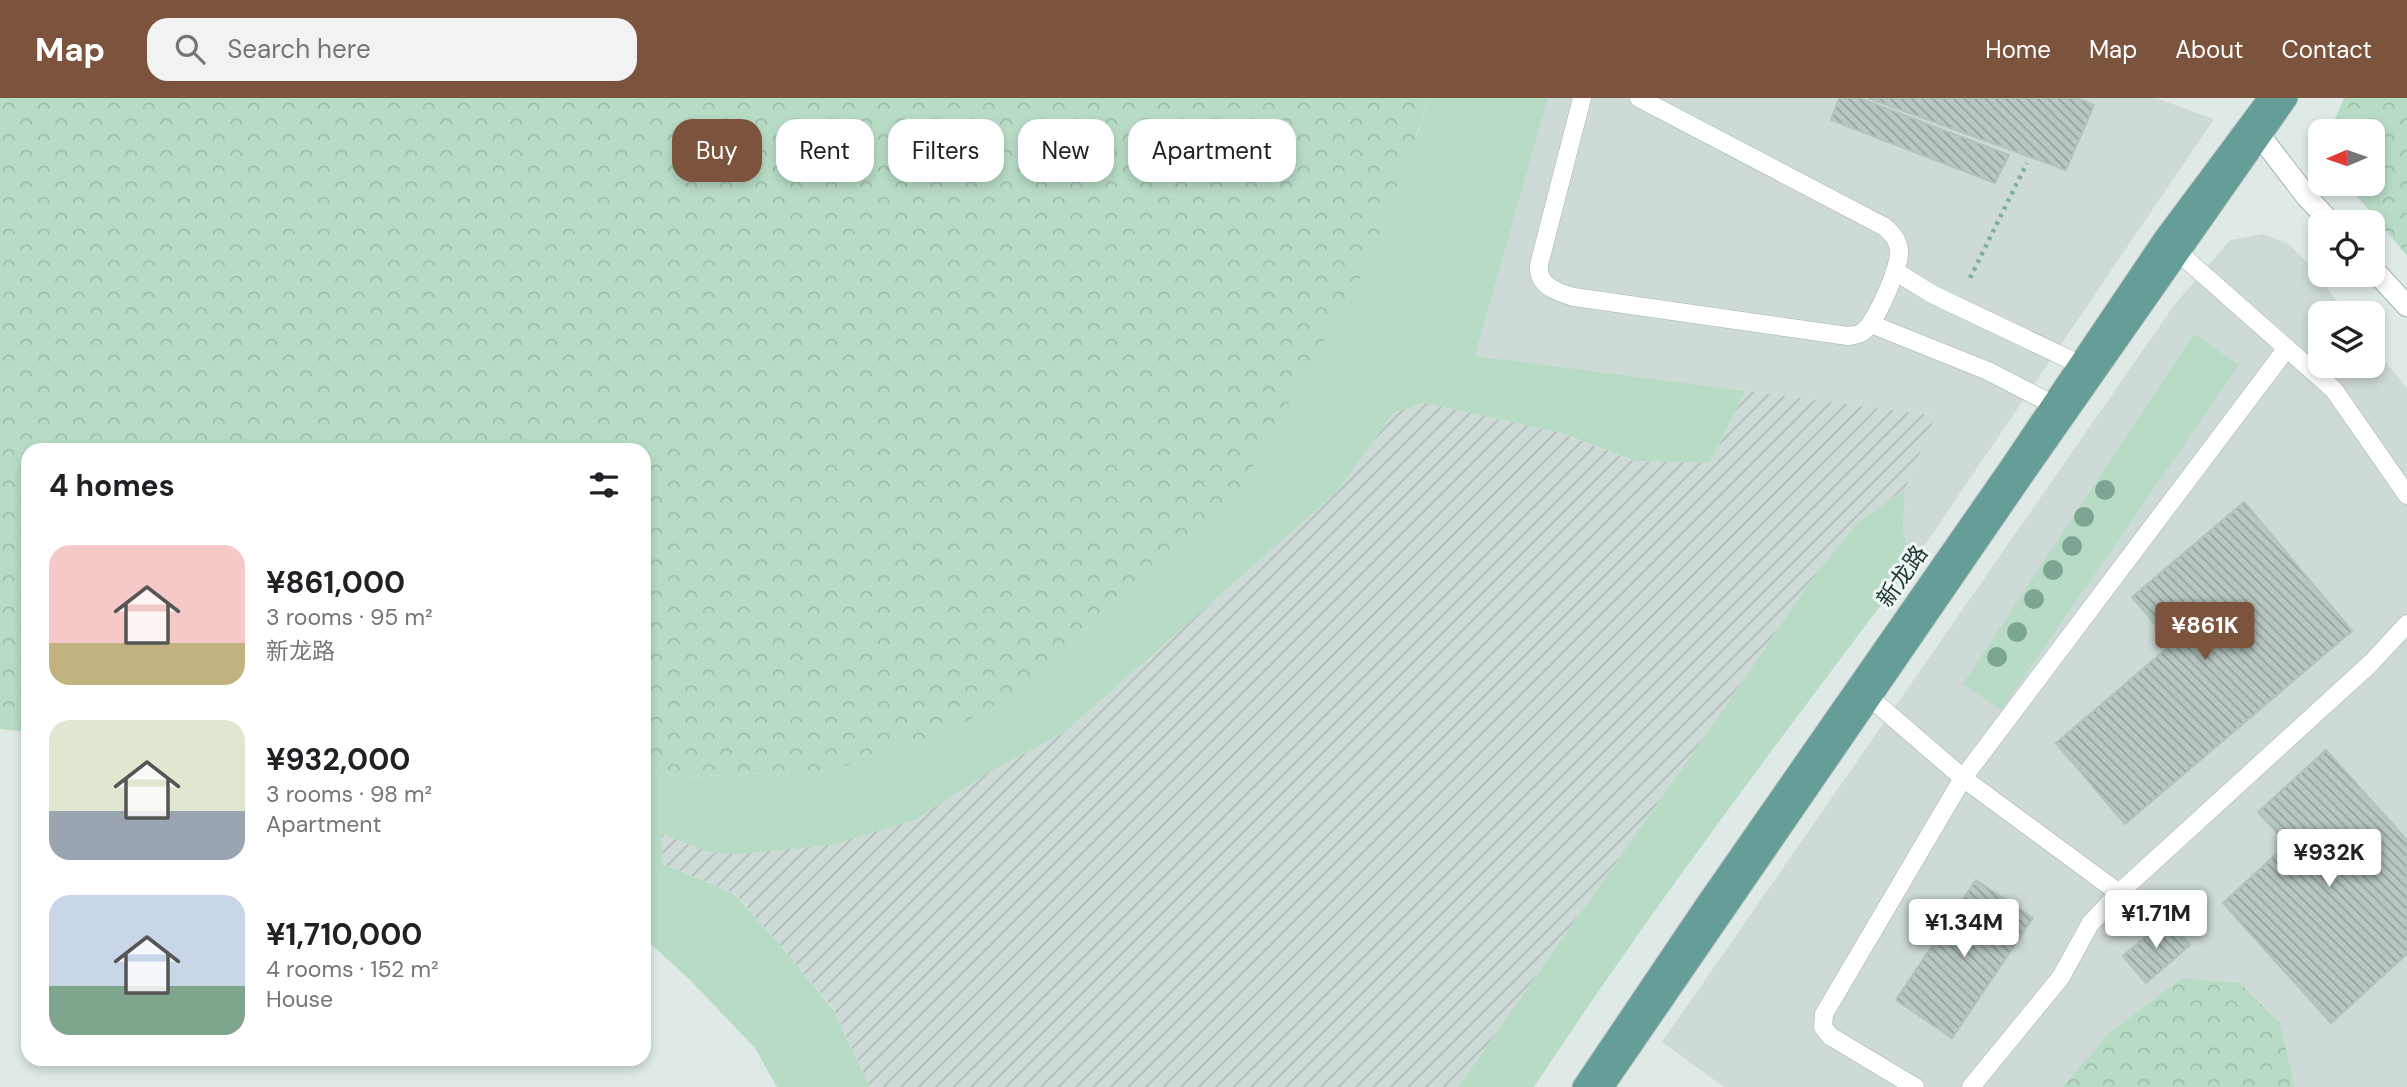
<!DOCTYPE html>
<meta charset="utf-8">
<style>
:root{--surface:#fff;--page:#f2f2f2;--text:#202124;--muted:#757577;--accent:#7c533c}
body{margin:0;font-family:"DM Sans","Noto Sans SC",sans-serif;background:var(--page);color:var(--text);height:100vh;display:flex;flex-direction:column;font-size:26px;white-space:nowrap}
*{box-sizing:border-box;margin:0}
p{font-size:23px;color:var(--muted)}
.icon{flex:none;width:38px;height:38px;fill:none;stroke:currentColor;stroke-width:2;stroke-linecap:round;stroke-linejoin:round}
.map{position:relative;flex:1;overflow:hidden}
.panel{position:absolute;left:21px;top:345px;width:630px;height:623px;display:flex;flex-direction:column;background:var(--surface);border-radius:21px;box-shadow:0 4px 10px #0003}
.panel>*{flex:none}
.top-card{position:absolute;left:672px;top:21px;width:665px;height:63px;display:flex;gap:14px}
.needle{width:46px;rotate:268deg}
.tools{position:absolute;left:2308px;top:21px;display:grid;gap:14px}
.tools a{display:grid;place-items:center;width:77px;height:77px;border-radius:14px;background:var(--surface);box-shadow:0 4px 10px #0003;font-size:35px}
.price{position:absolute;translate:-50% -60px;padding:0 16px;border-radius:7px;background:#fff;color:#222;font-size:23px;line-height:46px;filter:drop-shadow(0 2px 4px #0008)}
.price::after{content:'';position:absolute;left:50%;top:42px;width:21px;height:16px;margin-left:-10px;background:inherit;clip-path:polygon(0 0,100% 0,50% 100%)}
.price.on{background:var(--accent);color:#fff}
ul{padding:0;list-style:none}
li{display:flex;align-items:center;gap:21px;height:175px;padding:0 28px}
li span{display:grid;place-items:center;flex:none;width:196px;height:140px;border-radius:21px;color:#555}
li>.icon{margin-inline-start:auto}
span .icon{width:84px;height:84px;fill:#fffc;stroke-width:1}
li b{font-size:30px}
h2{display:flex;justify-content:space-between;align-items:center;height:84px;padding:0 28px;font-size:30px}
.pill{padding:0 24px;border-radius:21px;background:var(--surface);box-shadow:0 4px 10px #0003;font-size:24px;line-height:63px}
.pill.on{background:var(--accent);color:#fff}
header{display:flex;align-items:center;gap:42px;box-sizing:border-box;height:98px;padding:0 35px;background:var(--accent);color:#fff}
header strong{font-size:33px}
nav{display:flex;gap:38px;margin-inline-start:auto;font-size:24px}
.search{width:490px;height:63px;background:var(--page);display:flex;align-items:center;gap:18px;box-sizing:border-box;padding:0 24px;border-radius:21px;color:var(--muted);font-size:26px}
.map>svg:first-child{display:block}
.built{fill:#cedad6}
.industrial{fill:url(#industrial-furrows)}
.green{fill:#b8dbc6}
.forest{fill:url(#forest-crowns)}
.building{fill:url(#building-back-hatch);stroke:#b2c3be;stroke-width:2}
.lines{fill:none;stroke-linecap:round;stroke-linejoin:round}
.lane-casing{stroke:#a2b1ae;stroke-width:19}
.street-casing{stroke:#a2b1ae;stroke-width:23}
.primary-casing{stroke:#bcc4c3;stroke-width:23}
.path{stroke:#81ada4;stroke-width:4.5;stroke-dasharray:3.5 5;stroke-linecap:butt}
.lane{stroke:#fff;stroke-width:18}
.street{stroke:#fff;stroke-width:21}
.primary{stroke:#659e96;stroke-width:21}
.tree{fill:#7da692}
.labels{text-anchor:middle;stroke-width:6;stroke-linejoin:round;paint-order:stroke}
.street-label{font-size:23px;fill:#213936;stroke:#eff7f4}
</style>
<header>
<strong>Map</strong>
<div class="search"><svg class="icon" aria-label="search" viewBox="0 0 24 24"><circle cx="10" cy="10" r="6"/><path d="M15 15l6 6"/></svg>Search here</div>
<nav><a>Home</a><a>Map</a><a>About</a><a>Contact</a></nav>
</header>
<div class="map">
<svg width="2407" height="989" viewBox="0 0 2407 989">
<defs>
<pattern id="industrial-furrows" width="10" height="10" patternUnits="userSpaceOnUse" patternTransform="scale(1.75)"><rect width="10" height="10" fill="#cedad6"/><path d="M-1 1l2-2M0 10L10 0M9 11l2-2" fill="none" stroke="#b1bcb8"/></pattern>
<pattern id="forest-crowns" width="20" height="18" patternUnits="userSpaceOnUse" patternTransform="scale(1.75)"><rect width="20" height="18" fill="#b8dbc6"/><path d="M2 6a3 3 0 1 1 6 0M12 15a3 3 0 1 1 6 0" fill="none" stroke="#9ebdab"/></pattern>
<pattern id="building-back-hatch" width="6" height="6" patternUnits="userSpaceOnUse" patternTransform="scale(1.75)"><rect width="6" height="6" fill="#b8c7c3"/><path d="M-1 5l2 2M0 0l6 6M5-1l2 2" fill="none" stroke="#95a39f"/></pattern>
</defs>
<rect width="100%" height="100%" fill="#dfeae6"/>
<g class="built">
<polygon points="1548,0 2156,0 2214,21 1914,463 1903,434 1905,391 1934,318 1475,258"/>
<polygon points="2264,136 2289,146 2312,170 2346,215 2320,215 2320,268 2373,268 2373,249 2407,290 2407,989 2295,989 2280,925 2240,885 2182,880 2110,934 2062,989 1724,989 1662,944 2175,206 2230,142"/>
</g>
<polygon class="industrial" points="1745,293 1935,318 1905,391 1857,425 1806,489 1719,618 1458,989 870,989 833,910 777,843 734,795 663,766 661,735 708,754 990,674 1065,634 1338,393 1393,315 1424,305 1561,335 1635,363 1710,365"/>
<g class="green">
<polygon points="1430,0 1548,0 1475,258 1745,293 1710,365 1636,363 1561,335 1424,305 1393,315 1338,393 1065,634 990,674 915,722 831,747 738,756 708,754 661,735 663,766 733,795 777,843 833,911 870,989 777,989 755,950 689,881 644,840 644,672 684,679 833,672 1039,581 1122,493 1225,417 1418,34"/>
<polygon points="2194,236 2239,267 2001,612 1963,586"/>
<path d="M 1905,391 L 1903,434 L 1914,463 C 1784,636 1653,808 1534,989 L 1458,989 L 1719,618 L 1806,489 L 1857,425 Z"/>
</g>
<g class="forest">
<polygon points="0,0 1430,0 1368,166 1225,417 1122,493 1039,581 951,632 833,672 684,679 644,672 644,352 28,352 28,634 0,631"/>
<polygon points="2344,0 2407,0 2407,158 2347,86 2373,86 2373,33 2330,33"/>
<polygon points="2182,880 2240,885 2280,925 2295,989 2062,989 2110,934"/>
</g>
<g class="building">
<polygon points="1839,0 1859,0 2009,57 1995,85 1831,22"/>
<polygon points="1868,0 2077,0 2094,7 2066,72"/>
<polygon points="2244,404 2352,533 2125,726 2056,645 2172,546 2132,499"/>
<polygon points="2326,652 2407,742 2407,856 2331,925 2223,805 2287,746 2258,714"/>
<polygon points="1976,782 2033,820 1952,940 1896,902"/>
<polygon points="2167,820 2190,847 2146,885 2123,858"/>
</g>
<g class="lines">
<defs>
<g id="lane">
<path d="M 1582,0 L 1542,155 C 1541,160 1538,167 1539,172 C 1540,189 1560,195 1574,199 L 1848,238 C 1854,237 1860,237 1864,233 C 1876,224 1901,167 1899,152 C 1898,141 1892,136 1885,129 L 1639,0"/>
<polyline points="2170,147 2334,292 2407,397"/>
<polyline points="1895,173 1932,196 2079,266"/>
<polyline points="1871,226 1988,273 2052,306"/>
<polyline points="1860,591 1963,680 1824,916 1823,929 1830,938 1915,989"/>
<polyline points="2119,795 1963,680 2287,250"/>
<polyline points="1971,989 2061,879 2090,826 2119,795 2371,565 2407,526"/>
</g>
<g id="street">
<polyline points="2251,26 2307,99 2330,124"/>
<polyline points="2373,171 2407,208"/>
</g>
<g id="primary">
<polyline points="1583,989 1705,808 2011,368 2164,141 2269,0"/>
<polyline points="1603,989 2022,379 2287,0"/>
</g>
</defs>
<use href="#lane" class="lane-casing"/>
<use href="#street" class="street-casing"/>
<use href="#primary" class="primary-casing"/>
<polyline class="path" points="1970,180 2027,65"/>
<use href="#lane" class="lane"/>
<use href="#street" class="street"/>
<use href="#primary" class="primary"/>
</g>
<g class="tree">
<circle cx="2105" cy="392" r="10"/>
<circle cx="2084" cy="419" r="10"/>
<circle cx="2072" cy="448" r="10"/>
<circle cx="2053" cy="472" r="10"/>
<circle cx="2034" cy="501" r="10"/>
<circle cx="2017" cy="534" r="10"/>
<circle cx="1997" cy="559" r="10"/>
</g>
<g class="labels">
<g class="street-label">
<text transform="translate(1902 478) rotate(-55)" y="8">新龙路</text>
</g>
</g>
</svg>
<div class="tools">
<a><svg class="needle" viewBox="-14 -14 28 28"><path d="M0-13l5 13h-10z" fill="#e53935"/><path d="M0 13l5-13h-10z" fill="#757577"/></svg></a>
<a><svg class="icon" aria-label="locate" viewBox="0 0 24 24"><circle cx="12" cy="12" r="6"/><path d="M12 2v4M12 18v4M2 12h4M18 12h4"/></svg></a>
<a><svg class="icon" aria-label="layers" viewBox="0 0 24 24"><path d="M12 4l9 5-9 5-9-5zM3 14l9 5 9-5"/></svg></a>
</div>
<b class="price on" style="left:2205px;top:564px">¥861K</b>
<b class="price" style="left:2329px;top:791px">¥932K</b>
<b class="price" style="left:2156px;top:852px">¥1.71M</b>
<b class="price" style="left:1964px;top:861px">¥1.34M</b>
<div class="top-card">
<a class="pill on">Buy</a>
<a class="pill">Rent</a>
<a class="pill">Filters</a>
<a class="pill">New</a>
<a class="pill">Apartment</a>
</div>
<section class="panel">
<h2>4 homes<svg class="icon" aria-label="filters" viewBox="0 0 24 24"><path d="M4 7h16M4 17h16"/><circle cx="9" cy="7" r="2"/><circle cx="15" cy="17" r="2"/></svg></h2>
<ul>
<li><span style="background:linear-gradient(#f6c9c9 70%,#c2b280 0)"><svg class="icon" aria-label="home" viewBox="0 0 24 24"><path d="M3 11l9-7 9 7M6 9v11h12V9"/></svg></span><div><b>¥861,000</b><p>3 rooms · 95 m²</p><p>新龙路</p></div></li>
<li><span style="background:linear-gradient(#dfe7d0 65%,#9aa5b1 0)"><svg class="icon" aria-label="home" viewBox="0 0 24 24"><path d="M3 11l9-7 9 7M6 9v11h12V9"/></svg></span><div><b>¥932,000</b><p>3 rooms · 98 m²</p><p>Apartment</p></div></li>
<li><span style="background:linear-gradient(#c9d6e8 65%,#7fa58c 0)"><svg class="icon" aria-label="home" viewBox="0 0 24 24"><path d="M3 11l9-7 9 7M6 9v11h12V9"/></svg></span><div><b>¥1,710,000</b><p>4 rooms · 152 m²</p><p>House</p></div></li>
</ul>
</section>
</div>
